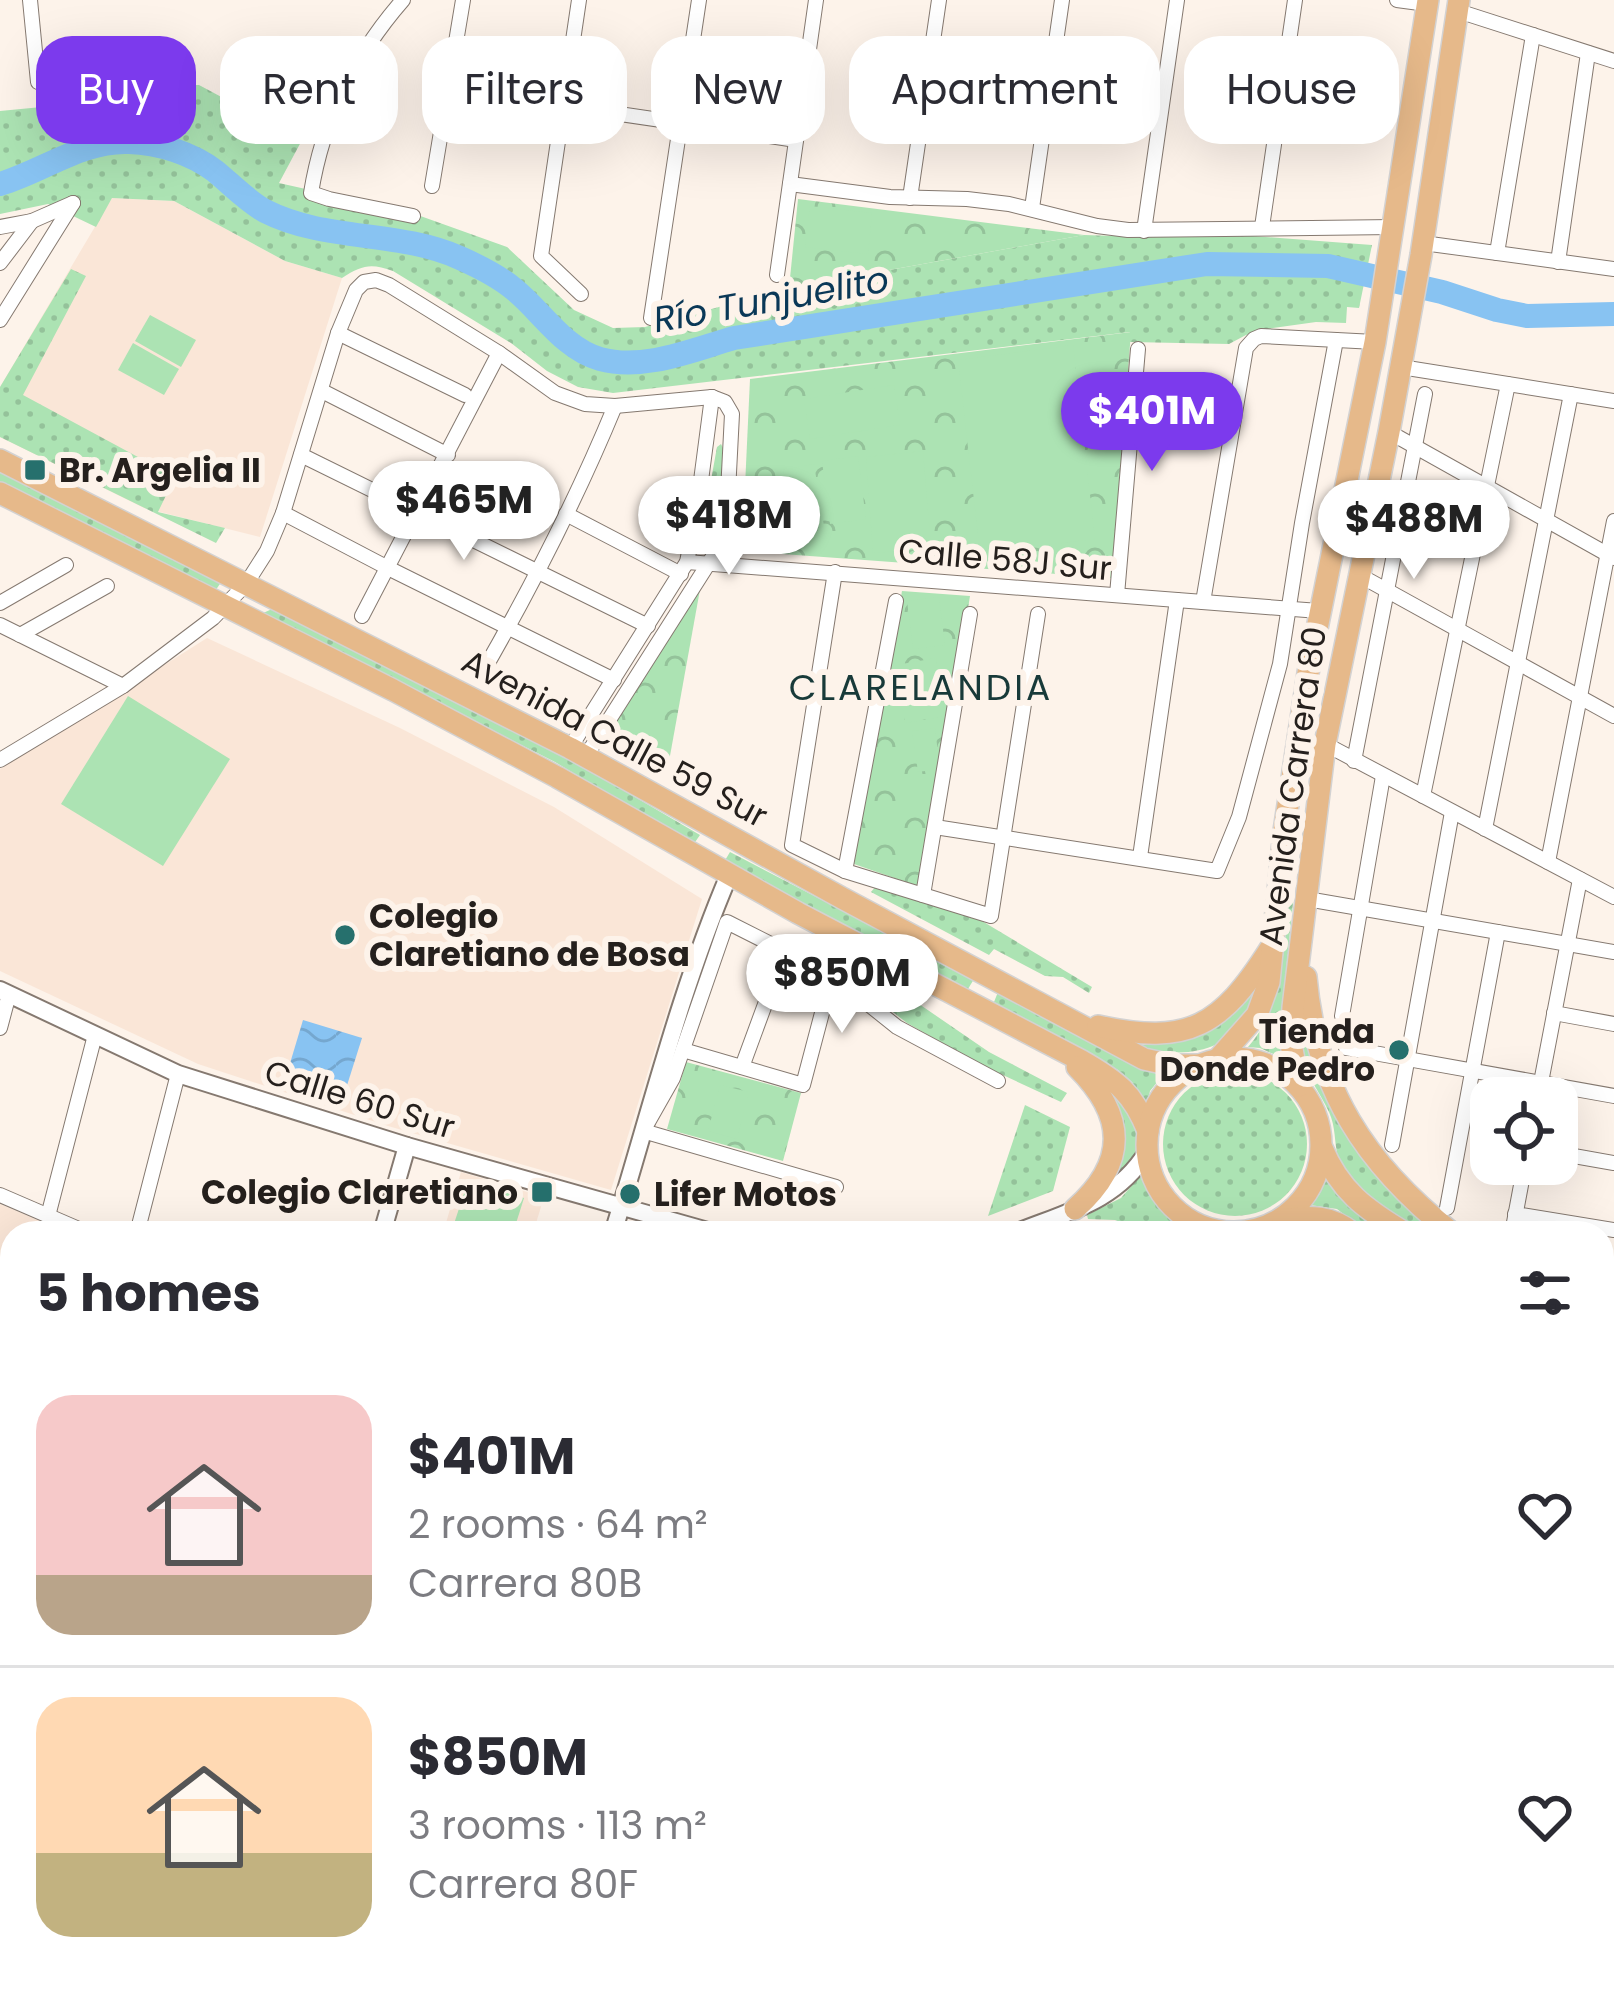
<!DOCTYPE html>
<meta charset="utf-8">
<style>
:root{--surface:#fff;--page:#f7f7f7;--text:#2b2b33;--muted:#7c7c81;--line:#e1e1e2;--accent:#7c3aed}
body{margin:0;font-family:Poppins,sans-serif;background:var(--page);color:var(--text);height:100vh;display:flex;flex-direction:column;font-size:45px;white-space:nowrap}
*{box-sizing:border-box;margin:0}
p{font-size:39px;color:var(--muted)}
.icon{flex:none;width:66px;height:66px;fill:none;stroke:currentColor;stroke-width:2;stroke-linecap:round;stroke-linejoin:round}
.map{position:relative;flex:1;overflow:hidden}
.details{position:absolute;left:0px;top:1221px;width:1614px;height:771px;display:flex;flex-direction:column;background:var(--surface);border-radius:36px 36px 0 0;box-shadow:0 12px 48px #0002}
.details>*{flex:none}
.top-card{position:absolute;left:36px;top:36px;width:1542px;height:108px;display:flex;gap:24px}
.tools{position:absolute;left:1470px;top:1077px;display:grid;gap:24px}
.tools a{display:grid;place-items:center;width:108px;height:108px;border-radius:24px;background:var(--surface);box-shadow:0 12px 48px #0002;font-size:60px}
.price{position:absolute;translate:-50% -102px;padding:0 27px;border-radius:42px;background:#fff;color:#222;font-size:39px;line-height:78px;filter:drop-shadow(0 3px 6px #0008)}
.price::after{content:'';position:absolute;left:50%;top:72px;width:36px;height:27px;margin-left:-18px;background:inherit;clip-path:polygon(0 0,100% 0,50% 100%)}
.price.current{background:var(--accent);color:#fff}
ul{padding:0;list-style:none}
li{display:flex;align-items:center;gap:36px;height:300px;padding:0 36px}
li+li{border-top:3px solid var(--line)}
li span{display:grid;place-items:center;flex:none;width:336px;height:240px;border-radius:36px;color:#555}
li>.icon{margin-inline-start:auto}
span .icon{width:144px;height:144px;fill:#fffc;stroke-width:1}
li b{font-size:51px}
h2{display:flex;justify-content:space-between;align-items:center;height:144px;padding:0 36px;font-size:51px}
.chip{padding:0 42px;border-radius:36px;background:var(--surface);box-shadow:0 12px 48px #0002;font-size:42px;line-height:108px}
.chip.current{background:var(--accent);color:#fff}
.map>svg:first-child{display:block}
.built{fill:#fae6d7}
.grass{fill:url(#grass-dots)}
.park{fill:url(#park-crowns)}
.garden{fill:#ace3b3}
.water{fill:url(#water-waves)}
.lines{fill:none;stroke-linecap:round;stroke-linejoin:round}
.river{stroke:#88c3f2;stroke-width:24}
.minor-casing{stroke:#857970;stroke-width:16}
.tertiary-casing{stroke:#857970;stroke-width:20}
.secondary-casing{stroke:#857970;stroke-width:21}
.primary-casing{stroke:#d3d2d2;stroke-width:24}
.minor{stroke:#fff;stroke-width:14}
.tertiary{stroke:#fff;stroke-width:16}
.secondary{stroke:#fff;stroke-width:18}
.primary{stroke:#e6b98a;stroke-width:21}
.poi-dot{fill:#26706d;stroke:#fdf3ea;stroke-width:4.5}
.labels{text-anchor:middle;stroke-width:12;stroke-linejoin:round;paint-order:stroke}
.poi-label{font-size:33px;font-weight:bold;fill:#25201d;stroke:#fdf3ea;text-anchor:start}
.street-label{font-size:33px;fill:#25201d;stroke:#fdf3ea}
.water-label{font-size:36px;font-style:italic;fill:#0a3857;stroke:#fdf3ea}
.neighbourhood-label{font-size:36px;letter-spacing:3px;fill:#183a39;stroke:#fdf3ea}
</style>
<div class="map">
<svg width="1614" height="1991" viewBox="0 0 1614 1991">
<defs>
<pattern id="grass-dots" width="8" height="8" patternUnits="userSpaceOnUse" patternTransform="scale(3)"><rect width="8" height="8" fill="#ace3b3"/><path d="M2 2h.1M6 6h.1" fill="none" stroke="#94c29a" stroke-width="1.8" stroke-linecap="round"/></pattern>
<pattern id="park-crowns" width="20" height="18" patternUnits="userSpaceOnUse" patternTransform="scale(3)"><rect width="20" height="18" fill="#ace3b3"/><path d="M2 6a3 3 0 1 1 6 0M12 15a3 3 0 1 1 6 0" fill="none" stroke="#94c29a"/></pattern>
<pattern id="water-waves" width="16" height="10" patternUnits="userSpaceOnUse" patternTransform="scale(3)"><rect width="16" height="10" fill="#88c3f2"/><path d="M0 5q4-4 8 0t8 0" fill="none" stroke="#75a7cf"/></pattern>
</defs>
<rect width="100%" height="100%" fill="#fdf3ea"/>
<g class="built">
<polygon points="112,198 174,201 285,261 342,278 260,537 144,508 0,437 0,387"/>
<polygon points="207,638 400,728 554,807 702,899 611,1190 388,1126 198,1064 0,971 0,769"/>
<polygon points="461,1172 544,1197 533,1233 443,1233"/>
<polygon points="0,1204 68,1233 12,1233 12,1382 0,1378"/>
<polygon points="0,1628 12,1632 12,1980 157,1980 155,1991 0,1991"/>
<polygon points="183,1980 564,1980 559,1991 180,1991"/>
</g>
<g class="grass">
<path d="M 155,85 L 199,85 L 302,140 L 279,183 L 412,213 L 507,247 L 574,310 L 613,328 L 645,327 L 789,288 L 1084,235 L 1146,237 L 1214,233 L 1372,245 L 1359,308 L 1347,307 L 1346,323 L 1316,322 L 1273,328 L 1246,335 L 1229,344 L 1130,342 L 1130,332 L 613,393 L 578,387 L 547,371 L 511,343 L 393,271 C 371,263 362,265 342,278 L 285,261 L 174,201 L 112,198 L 96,227 L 48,204 L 0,214 L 0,111 L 156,96 Z"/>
<polygon points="71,269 86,276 23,395 175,477 158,512 225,528 216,543 0,437 0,387"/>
<path d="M 721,444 L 724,450 C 722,481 723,518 710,548 L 703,551 L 700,541 L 717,447 Z"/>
<polygon points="0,471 222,581 215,591 0,485"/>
<polygon points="272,609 558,752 700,835 693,845 555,762 261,614"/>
<polygon points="730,852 974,979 968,989 724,862"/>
<polygon points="876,886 982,921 1092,987 1089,993 1063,977 1045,976 994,949 989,955 871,892"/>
<path d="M 1290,893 L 1294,894 L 1280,1027 L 1280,1057 L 1260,1048 L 1248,1047 C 1285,1005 1283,947 1290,893 Z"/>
<polygon points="842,960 919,1004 989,1052 1067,1093 1061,1102 979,1064 907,1023 839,970"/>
<path d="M 1260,974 C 1257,986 1255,1001 1249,1012 C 1228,1054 1178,1060 1138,1045 C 1208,1044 1221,1026 1260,974 Z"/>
<polygon points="998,992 1109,1053 1162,1076 1150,1091 1147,1105 1132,1082 1118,1070 994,1002"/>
<path d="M 1301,1007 C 1313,1043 1326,1097 1344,1130 C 1366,1171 1404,1203 1438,1233 C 1408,1233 1347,1187 1338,1157 C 1334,1142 1336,1127 1329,1112 C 1320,1092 1305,1075 1301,1053 C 1299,1039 1301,1022 1301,1007 Z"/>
<circle cx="1235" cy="1144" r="72"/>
<path d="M 1104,1087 C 1127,1102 1147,1136 1131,1163 C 1126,1171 1117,1178 1111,1185 Z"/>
<polygon points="1025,1105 1070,1127 1053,1191 988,1216"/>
<polygon points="1140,1176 1150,1196 1187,1233 1149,1233 1115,1220 1088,1219 1087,1215 1121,1198"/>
<path d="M 1326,1179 C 1342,1202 1362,1217 1385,1233 L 1368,1233 L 1337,1209 L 1310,1205 L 1319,1195 Z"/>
</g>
<g class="park">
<polygon points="798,199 1084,235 789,288"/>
<polygon points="1131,332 1112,578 742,551 750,379"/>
<polygon points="701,584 668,767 609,730"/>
<polygon points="902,591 970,596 923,888 854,864"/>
<polygon points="686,1062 801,1093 783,1161 667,1129"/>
<polygon points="1602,1736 1614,1744 1614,1789 1602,1807"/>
<polygon points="775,1980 841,1980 860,1991 769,1991"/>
</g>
<g class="garden">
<polygon points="810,206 872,213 868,254 805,247"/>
<polygon points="150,315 196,340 181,367 135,341"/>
<polygon points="133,343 179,369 164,395 118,370"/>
<polygon points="1073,345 1095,539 980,553 958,360"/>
<polygon points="894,385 900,425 810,439 804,399"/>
<polygon points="923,451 931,548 873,553 866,457"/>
<polygon points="858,456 866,519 830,524 822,461"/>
<polygon points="814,464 824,526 793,532 783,470"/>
<polygon points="939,597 945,645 913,649 907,601"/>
<polygon points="936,658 945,716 905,723 896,665"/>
<polygon points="128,696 230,759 163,866 61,804"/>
<polygon points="935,728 940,769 918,772 912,731"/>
<polygon points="720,1085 749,1092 737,1139 708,1131"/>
<polygon points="468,1181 524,1198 513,1233 451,1233"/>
<polygon points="0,1643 12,1646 12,1772 0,1768"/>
</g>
<polygon class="water" points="303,1020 362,1038 343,1098 285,1080"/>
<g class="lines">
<path class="river" d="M 0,184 C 44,171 82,140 129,142 C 159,143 191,153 215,171 C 231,184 247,201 265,211 C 326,242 398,230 460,258 C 478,266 500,277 515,290 C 542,312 564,349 600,359 C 644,371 692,350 734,338 L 1207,264 L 1328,266 L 1442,292 L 1497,310 L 1527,316 L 1614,314"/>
<defs>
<g id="minor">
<polyline points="30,0 38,82"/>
<path d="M 403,0 C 354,56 323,119 311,193 L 329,199 L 413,216"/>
<polyline points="579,0 541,256 581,294"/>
<polyline points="1397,0 1427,4"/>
<polyline points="1458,11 1614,61"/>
<polyline points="450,89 796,140"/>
<polyline points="790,184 890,197 967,199 1009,204 1097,226 1128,230 1394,227"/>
<polyline points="432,186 463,0"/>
<polyline points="910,198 939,0"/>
<polyline points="1032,208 1062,0"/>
<polyline points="0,227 32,221 73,203"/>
<polyline points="1262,227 1295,0"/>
<polyline points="1144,231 1177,0"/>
<polyline points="1423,243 1614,269"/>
<polyline points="1497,253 1533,35"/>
<polyline points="1558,262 1588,53"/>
<polyline points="0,263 32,221"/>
<polyline points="777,275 816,0"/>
<polyline points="651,318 699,0"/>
<polyline points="0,320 73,203"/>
<polyline points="338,333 465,395"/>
<polyline points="1401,367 1614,401"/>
<polyline points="322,391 448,455"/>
<polyline points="1389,432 1614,558"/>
<polyline points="301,455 648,626"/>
<polyline points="283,513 388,568 614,680"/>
<polyline points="566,514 681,574"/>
<polyline points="687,562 1319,611"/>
<polyline points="835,572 792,845 845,871 991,916 1038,614"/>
<polyline points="1359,575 1614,716"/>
<polyline points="1117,595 1138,349"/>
<polyline points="1203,602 1246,348 1254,339 1261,336 1375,342"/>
<polyline points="0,603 66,565"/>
<polyline points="362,616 499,353"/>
<polyline points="0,625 123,686"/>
<polyline points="20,635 107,586"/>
<path d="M 481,675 C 531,588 577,498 615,406"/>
<polyline points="1325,744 1614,897"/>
<polyline points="570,748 687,562 697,511 712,397"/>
<polyline points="586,756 719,547 727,512 732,414 725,402 712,397"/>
<polyline points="0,760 123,686 213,618 246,584 267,551 283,513 338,333 356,290 364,282 376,280 389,285 499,353 555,393 585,404 615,406 712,397"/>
<polyline points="1354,761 1425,394"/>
<polyline points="1423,796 1508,384"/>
<polyline points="935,827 1217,871 1239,817 1280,664 1302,523 1336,340"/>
<polyline points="1485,829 1571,394"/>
<polyline points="1140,857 1177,600"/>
<polyline points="1548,862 1614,521"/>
<polyline points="845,871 896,601"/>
<polyline points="923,895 970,614"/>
<polyline points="1307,899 1614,952"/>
<polyline points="1554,1013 1614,1024"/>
<polyline points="1342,1016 1383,776"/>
<polyline points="0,1028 9,994"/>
<polyline points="1346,1048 1614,1096"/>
<polyline points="683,1050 803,1085 832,975"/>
<polyline points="742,1067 785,950"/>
<polyline points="1538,1098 1580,879"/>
<polyline points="1392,1145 1452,812"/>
<polyline points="1557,1153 1614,1163"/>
<polyline points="836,1187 643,1131 673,1078 727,922 832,975 897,1027 998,1081"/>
<polyline points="0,1195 88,1233"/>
<polyline points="1447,1208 1498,932"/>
<polyline points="1515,1214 1614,1230"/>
<polyline points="48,1216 95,1035"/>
<polyline points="137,1233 178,1074"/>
<polyline points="1512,1233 1525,1164"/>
<polyline points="0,1487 12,1442"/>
<polyline points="1602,1923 1614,1904"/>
<polyline points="710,1991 715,1980"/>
<polyline points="1290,1991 1297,1980"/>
</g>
<g id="tertiary">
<polyline points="0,990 178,1074 407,1146 715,1233"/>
<polyline points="382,1233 407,1146"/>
<path d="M 613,1233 C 650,1113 680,990 729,875"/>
<path d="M 1015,1233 C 1067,1212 1116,1202 1147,1152"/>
<polyline points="0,1392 12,1397"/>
<polyline points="0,1616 12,1619"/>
<polyline points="166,1991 169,1980"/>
<polyline points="582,1991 587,1980"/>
<polyline points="1070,1991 1076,1980"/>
</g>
<g id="secondary">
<polyline points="1186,1218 1197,1233"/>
<polyline points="1260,1233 1264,1227"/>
<polyline points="1602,1975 1614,1981"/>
<polyline points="981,1980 1003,1991"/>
</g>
<g id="primary">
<polyline points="0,460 570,748 842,898 1144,1059 1171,1065 1199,1065"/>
<path d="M 0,493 L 393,690 L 557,777 L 798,913 L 1082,1061 C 1117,1081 1133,1093 1148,1131"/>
<path d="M 1306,977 C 1316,1089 1365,1164 1452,1233"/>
<path d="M 1098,1026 C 1189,1046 1221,1026 1270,949"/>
<circle cx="1234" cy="1145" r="87"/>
<polyline points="1218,1059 1257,1015 1269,982 1284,831 1308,673 1375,342 1428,0"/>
<polyline points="1299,1086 1291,1044 1293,1007 1325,744 1389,432 1421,255 1459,0"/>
<path d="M 1322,1148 C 1340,1191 1365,1209 1405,1233"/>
<path d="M 1075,1209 C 1128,1162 1126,1116 1077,1067"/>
<path d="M 1283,1220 C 1310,1215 1331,1216 1353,1233"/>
<polyline points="1602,1355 1614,1362"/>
<polyline points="1602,1408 1614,1416"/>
</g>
</defs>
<use href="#minor" class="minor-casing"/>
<use href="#tertiary" class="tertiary-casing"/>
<use href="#secondary" class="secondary-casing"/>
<use href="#primary" class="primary-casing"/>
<use href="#minor" class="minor"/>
<use href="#tertiary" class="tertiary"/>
<use href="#secondary" class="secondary"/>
<use href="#primary" class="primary"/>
</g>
<g class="poi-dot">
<rect x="23" y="458" width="24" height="24" rx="6"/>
<circle cx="345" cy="935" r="12"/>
<circle cx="1399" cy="1050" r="12"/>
<rect x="530" y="1180" width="24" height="24" rx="6"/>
<circle cx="630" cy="1194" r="12"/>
</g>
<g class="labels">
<g class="poi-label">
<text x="59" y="482">Br. Argelia II</text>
<text x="369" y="928">Colegio<tspan x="369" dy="38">Claretiano de Bosa</tspan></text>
<text x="1375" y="1043" text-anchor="end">Tienda<tspan x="1375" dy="38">Donde Pedro</tspan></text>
<text x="518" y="1204" text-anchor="end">Colegio Claretiano</text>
<text x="654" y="1206">Lifer Motos</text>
</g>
<g class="street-label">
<text transform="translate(1005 559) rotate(5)" y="12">Calle 58J Sur</text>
<text transform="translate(615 738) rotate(28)" y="12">Avenida Calle 59 Sur</text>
<text transform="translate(1292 786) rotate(-82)" y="12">Avenida Carrera 80</text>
<text transform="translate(360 1099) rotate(17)" y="12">Calle 60 Sur</text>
</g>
<g class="water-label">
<text transform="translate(771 299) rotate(-10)" y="13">Río Tunjuelito</text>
</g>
<g class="neighbourhood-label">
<text x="921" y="700">CLARELANDIA</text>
</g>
</g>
</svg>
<div class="tools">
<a><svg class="icon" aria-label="locate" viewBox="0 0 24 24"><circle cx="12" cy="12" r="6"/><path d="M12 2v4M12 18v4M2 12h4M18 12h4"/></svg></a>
</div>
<b class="price current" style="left:1152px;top:474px">$401M</b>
<b class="price" style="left:464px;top:563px">$465M</b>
<b class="price" style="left:729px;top:578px">$418M</b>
<b class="price" style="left:1414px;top:582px">$488M</b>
<b class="price" style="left:842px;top:1036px">$850M</b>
<div class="top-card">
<a class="chip current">Buy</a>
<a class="chip">Rent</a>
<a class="chip">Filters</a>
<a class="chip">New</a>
<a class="chip">Apartment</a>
<a class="chip">House</a>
</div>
<section class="details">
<h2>5 homes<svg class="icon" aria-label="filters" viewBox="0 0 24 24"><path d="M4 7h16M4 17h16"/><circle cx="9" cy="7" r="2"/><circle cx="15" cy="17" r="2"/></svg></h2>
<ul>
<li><span style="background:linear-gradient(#f6c9c9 75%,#b9a48a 0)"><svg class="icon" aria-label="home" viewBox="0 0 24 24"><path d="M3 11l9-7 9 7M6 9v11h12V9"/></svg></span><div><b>$401M</b><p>2 rooms · 64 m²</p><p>Carrera 80B</p></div><svg class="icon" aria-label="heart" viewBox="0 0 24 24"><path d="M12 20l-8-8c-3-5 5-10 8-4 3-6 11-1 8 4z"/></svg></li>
<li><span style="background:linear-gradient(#ffd9b3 65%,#c2b280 0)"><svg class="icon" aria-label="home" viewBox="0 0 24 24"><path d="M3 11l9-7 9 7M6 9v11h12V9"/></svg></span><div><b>$850M</b><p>3 rooms · 113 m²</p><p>Carrera 80F</p></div><svg class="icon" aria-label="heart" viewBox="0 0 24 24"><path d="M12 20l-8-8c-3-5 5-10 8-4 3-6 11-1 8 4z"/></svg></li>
</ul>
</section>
</div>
